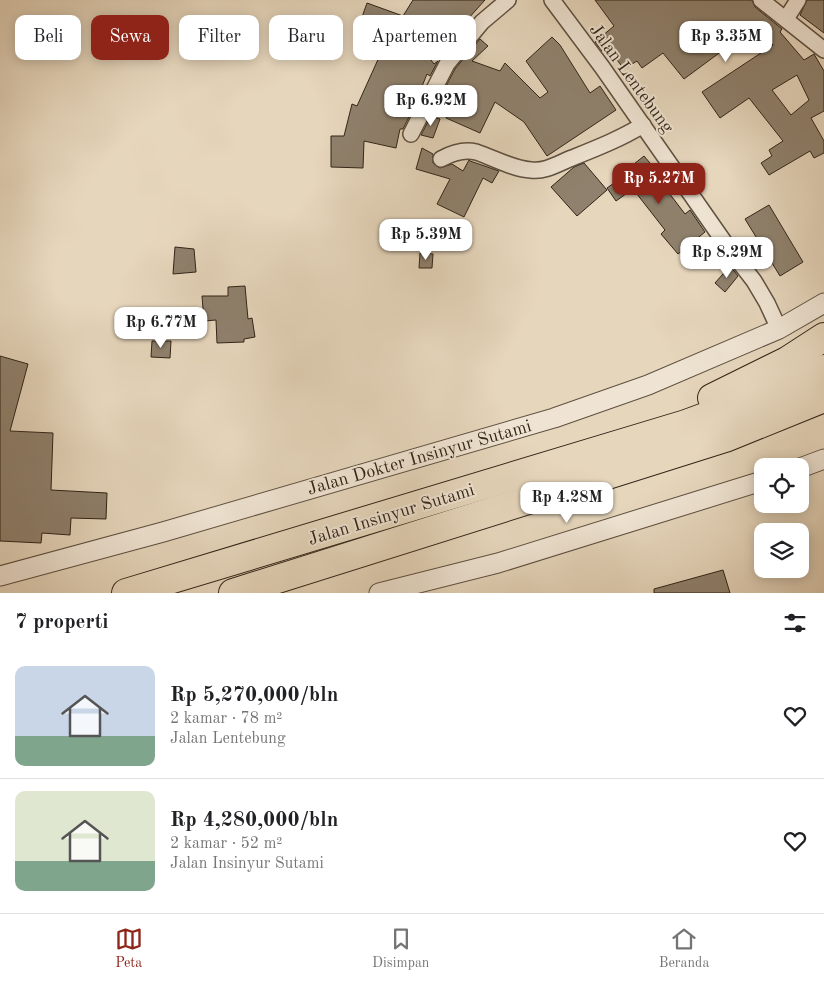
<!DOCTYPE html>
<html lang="id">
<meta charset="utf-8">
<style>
:root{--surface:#fff;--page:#f6f6f6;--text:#202124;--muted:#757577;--line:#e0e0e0;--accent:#8f2418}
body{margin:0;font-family:"Old Standard TT",serif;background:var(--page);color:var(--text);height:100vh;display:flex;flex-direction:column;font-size:19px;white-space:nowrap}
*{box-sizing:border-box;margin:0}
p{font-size:16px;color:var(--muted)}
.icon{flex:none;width:28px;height:28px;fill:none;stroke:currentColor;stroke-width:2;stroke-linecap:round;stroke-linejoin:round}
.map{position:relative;height:593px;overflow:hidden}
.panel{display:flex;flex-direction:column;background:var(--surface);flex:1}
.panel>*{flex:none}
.hud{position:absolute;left:15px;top:15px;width:500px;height:45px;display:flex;gap:10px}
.fabs{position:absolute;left:754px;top:458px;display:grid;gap:10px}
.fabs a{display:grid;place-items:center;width:55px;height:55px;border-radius:10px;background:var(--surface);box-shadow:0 2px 12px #0003;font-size:25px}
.price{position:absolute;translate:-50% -42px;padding:0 11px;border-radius:10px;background:#fff;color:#222;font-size:16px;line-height:32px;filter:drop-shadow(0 1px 2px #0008)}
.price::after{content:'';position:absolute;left:50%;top:30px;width:15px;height:11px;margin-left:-8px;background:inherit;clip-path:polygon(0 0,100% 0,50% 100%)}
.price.on{background:var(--accent);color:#fff}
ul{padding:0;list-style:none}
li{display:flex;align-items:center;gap:15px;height:125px;padding:0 15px}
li+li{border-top:1px solid var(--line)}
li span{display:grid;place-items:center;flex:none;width:140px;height:100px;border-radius:10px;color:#555}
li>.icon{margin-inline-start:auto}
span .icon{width:60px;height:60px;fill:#fffc;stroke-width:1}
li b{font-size:21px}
h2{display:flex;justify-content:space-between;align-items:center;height:60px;padding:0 15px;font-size:21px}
.pill{padding:0 18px;border-radius:10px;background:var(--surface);box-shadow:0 2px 12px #0003;font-size:18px;line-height:45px}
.pill.on{background:var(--accent);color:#fff}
.tabs{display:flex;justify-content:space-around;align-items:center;height:70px;border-top:1px solid var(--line);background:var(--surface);font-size:14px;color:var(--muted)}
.tabs a{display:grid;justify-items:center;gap:2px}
.tabs .on{color:var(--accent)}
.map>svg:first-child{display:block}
.building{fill:#8f816d;stroke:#312417;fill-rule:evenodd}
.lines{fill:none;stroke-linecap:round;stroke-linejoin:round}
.minor-casing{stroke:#5e5040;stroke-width:18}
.tertiary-casing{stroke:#5e5040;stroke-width:21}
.motorway-casing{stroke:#312417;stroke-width:30}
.minor{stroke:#efe4d3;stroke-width:15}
.tertiary{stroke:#efe4d3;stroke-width:19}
.motorway{stroke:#e6d6bc;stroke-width:28}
.labels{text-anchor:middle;stroke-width:4;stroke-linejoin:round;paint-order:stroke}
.street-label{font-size:18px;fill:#312417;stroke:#efe4d3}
</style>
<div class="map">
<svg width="824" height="593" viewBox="0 0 824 593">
<rect width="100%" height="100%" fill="#e6d6bc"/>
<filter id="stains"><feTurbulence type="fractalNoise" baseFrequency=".004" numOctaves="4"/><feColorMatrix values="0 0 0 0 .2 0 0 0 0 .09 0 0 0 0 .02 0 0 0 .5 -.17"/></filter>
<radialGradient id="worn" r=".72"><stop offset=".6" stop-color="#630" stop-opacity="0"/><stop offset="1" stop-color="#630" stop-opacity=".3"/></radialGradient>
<g class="building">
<polygon points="413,0 485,0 431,60 434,64 438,61 430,76 427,74 413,109 403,129 400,129 396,148 364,141 363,168 331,167 331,136 344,136 352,104 357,106 385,44 356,34 367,3 403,16"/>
<path d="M 595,0 L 752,0 L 755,7 L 782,29 L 780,32 L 804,60 L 814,54 L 824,71 L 824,111 L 811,118 L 824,141 L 824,153 L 814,158 L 810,151 L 769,175 L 761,163 L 772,156 L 769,150 L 783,141 L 749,98 L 720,118 L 702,92 L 773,45 L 753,28 L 684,79 L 663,53 L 642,68 L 637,61 L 624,69 L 607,47 L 602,51 L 595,42 L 614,26 ZM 797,75 L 809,100 L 791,115 L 772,90 Z"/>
<polygon points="807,0 824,0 824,33 800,15"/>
<polygon points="552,37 560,45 590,93 600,86 616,110 547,156 524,122 495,102 480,133 446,118 457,92 446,86 455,69 480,39 488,46 472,61 500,71 505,63 540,98 548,92 526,61"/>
<polygon points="431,116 440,119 433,138 421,135"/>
<polygon points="422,148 433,154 433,163 440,168 452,164 463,171 469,160 470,161 499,171 492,183 483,178 464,217 437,204 450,179 416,169"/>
<polygon points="644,156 656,170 653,172 685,214 690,210 705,232 678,254 661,234 665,230 633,189 616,201 607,188 637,167 634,164"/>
<polygon points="584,163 607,190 577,216 551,187 574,167"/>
<polygon points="769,205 803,262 780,276 745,219"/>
<polygon points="175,247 194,249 196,272 173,274"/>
<polygon points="420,253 433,254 432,268 419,268"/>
<polygon points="730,266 738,276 725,292 715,283"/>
<polygon points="245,286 248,319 252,318 255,337 244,339 244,342 217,343 216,320 204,321 202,296 228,296 228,287"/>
<polygon points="152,341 171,341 170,358 151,357"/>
<polygon points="0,356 28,364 10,431 53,433 51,490 107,493 106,519 71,518 70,535 42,533 41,543 0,541"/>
<polygon points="723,570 730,593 654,593 654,589"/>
</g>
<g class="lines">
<defs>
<g id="minor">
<polyline points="552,0 602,67 727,246 754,281 767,303 779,329"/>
<polyline points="761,0 824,50"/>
<polyline points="786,19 798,0"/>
<polyline points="411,134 447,64 482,22 508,0"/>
<path d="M 441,159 C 452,153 463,149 476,152 C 494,158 513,169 531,170 C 546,172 559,163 572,158 C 597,148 620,139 643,125"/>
</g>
<g id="tertiary">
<polyline points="800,468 824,459"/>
<polyline points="0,576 163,532 554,418 648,385 779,329 824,303"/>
<polyline points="379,593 498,563 762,481"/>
</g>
<g id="motorway">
<polyline points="712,398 787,361 824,337"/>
<polyline points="126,593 686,424 789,386 824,369"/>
<polyline points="233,593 725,438 824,398"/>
</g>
</defs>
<use href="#minor" class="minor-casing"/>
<use href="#tertiary" class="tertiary-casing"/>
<use href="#motorway" class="motorway-casing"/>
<use href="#minor" class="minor"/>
<use href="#tertiary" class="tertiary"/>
<use href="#motorway" class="motorway"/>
</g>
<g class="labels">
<g class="street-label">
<text transform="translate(632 78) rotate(54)" y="6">Jalan Lentebung</text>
<text transform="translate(419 457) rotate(-16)" y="6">Jalan Dokter Insinyur Sutami</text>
<text transform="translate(391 514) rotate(-17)" y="6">Jalan Insinyur Sutami</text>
</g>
</g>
<rect width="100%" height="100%" filter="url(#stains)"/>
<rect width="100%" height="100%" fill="url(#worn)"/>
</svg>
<div class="fabs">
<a><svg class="icon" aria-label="locate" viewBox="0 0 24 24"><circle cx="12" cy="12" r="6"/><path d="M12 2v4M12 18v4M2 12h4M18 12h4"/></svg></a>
<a><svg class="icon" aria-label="layers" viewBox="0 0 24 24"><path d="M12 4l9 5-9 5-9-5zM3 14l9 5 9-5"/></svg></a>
</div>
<b class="price" style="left:726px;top:63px">Rp 3.35M</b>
<b class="price" style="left:431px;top:127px">Rp 6.92M</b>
<b class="price on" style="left:659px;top:205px">Rp 5.27M</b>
<b class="price" style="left:426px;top:261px">Rp 5.39M</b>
<b class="price" style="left:727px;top:279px">Rp 8.29M</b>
<b class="price" style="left:161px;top:349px">Rp 6.77M</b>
<b class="price" style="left:567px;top:524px">Rp 4.28M</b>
<div class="hud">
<a class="pill">Beli</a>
<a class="pill on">Sewa</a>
<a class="pill">Filter</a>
<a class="pill">Baru</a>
<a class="pill">Apartemen</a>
</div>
</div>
<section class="panel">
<h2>7 properti<svg class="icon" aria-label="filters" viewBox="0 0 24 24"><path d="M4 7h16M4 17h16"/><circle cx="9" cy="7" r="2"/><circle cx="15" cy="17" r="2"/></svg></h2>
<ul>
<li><span style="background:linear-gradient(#c9d6e8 70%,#7fa58c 0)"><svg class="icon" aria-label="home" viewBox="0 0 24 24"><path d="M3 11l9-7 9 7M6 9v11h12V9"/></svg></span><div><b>Rp 5,270,000/bln</b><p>2 kamar · 78 m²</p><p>Jalan Lentebung</p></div><svg class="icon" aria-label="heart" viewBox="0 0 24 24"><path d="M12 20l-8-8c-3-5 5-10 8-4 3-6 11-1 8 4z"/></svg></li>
<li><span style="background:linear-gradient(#dfe7d0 70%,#7fa58c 0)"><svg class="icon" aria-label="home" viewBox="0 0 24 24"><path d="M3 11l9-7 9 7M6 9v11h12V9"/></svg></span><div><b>Rp 4,280,000/bln</b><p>2 kamar · 52 m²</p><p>Jalan Insinyur Sutami</p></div><svg class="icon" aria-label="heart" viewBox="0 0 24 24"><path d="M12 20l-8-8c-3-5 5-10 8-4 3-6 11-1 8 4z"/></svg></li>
</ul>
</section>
<nav class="tabs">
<a class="on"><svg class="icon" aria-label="map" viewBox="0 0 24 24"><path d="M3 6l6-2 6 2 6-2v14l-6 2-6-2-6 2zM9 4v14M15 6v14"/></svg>Peta</a>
<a><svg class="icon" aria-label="saved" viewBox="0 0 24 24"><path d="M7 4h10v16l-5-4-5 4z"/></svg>Disimpan</a>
<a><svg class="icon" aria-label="home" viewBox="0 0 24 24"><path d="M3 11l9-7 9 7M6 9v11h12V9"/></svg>Beranda</a>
</nav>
